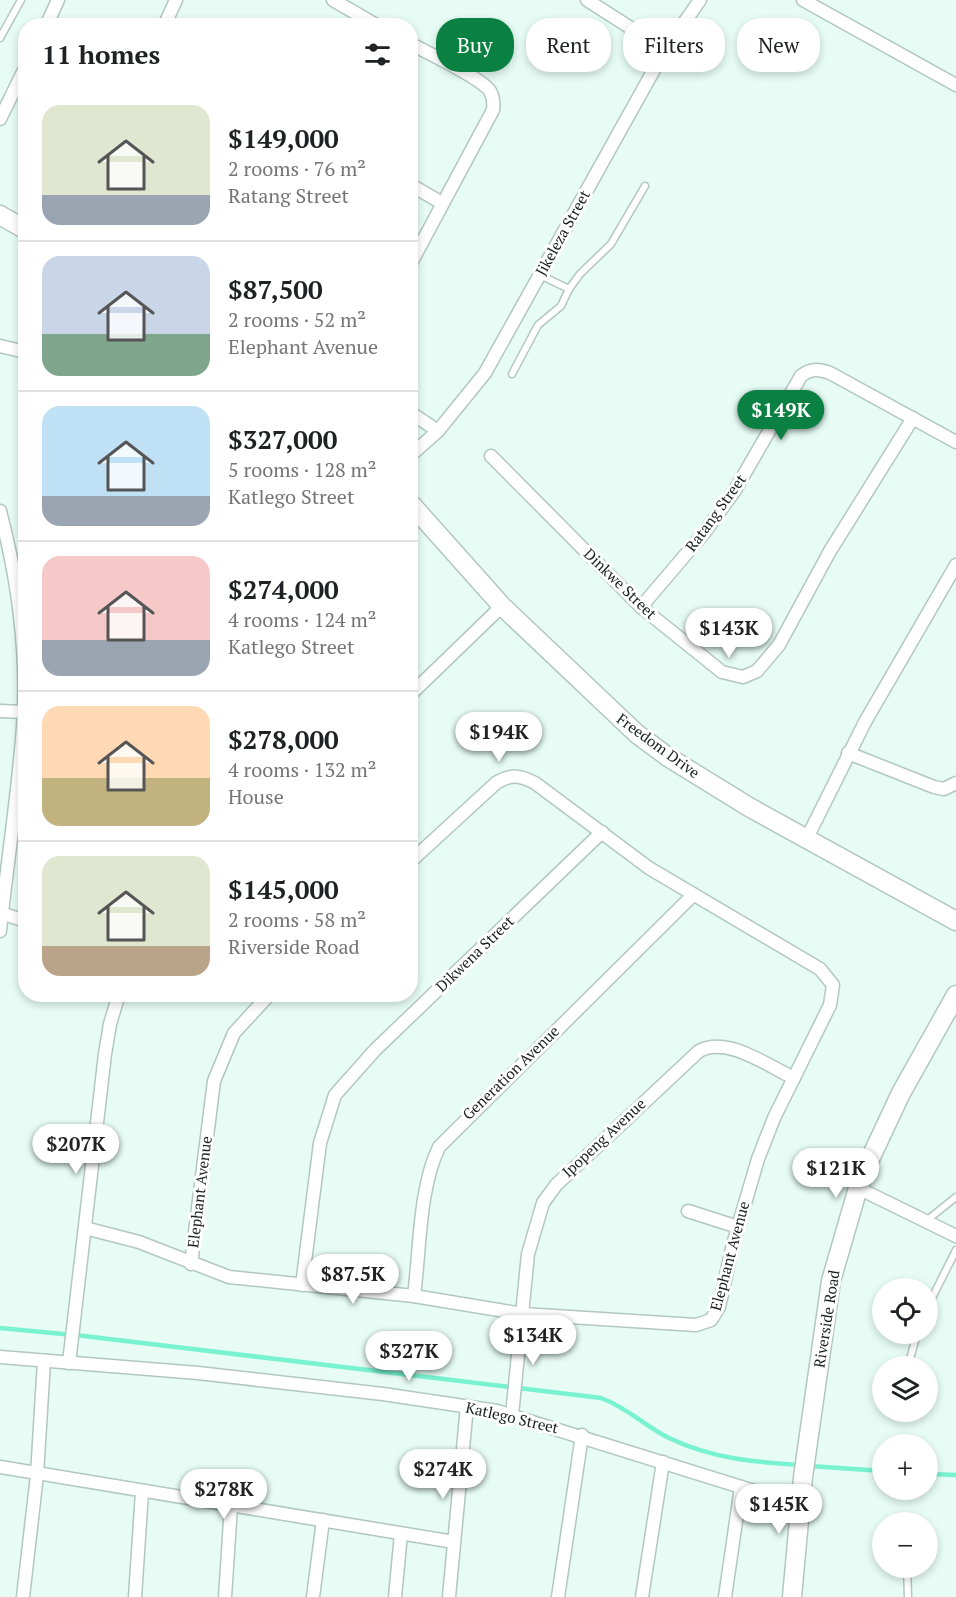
<!DOCTYPE html>
<meta charset="utf-8">
<style>
:root{--surface:#fff;--page:#f2f2f2;--text:#202124;--muted:#757577;--line:#e0e0e0;--accent:#0b8043}
body{margin:0;font-family:"PT Serif",serif;background:var(--page);color:var(--text);height:100vh;display:flex;flex-direction:column;font-size:22px;white-space:nowrap}
*{box-sizing:border-box;margin:0}
p{font-size:20px;color:var(--muted)}
.icon{flex:none;width:33px;height:33px;fill:none;stroke:currentColor;stroke-width:2;stroke-linecap:round;stroke-linejoin:round}
.map{position:relative;flex:1;overflow:hidden}
.drawer{position:absolute;left:18px;top:18px;width:400px;height:984px;display:flex;flex-direction:column;background:var(--surface);border-radius:24px;box-shadow:0 3px 9px #0003}
.drawer>*{flex:none}
.banner{position:absolute;left:436px;top:18px;width:429px;height:54px;display:flex;gap:12px}
.tools{position:absolute;left:872px;top:1278px;display:grid;gap:12px}
.tools a{display:grid;place-items:center;width:66px;height:66px;border-radius:50%;background:var(--surface);box-shadow:0 3px 9px #0003;font-size:30px}
.price{position:absolute;translate:-50% -51px;padding:0 14px;border-radius:21px;background:#fff;color:#222;font-size:20px;line-height:39px;filter:drop-shadow(0 2px 3px #0008)}
.price::after{content:'';position:absolute;left:50%;top:36px;width:18px;height:14px;margin-left:-9px;background:inherit;clip-path:polygon(0 0,100% 0,50% 100%)}
.price.selected{background:var(--accent);color:#fff}
ul{padding:0;list-style:none}
li{display:flex;align-items:center;gap:18px;height:150px;padding:0 24px}
li+li{border-top:2px solid var(--line)}
li span{display:grid;place-items:center;flex:none;width:168px;height:120px;border-radius:18px;color:#555}
li>.icon{margin-inline-start:auto}
span .icon{width:72px;height:72px;fill:#fffc;stroke-width:1}
li b{font-size:26px}
h2{display:flex;justify-content:space-between;align-items:center;height:72px;padding:0 24px;font-size:26px}
.tag{padding:0 21px;border-radius:24px;background:var(--surface);box-shadow:0 3px 9px #0003;font-size:21px;line-height:54px}
.tag.selected{background:var(--accent);color:#fff}
.map>svg:first-child{display:block}
.lines{fill:none;stroke-linecap:round;stroke-linejoin:round}
.stream{stroke:#79f2cf;stroke-width:4.5}
.lane-casing{stroke:#b2c7bf;stroke-width:9}
.street-casing{stroke:#b2c7bf;stroke-width:15}
.secondary-casing{stroke:#b2c7bf;stroke-width:21}
.lane{stroke:#fff;stroke-width:6}
.street{stroke:#fff;stroke-width:12}
.secondary{stroke:#fff;stroke-width:18}
.labels{text-anchor:middle;stroke-width:6;stroke-linejoin:round;paint-order:stroke}
.street-label{font-size:15px;fill:#18201d;stroke:#fff}
</style>
<div class="map">
<svg width="956" height="1597" viewBox="0 0 956 1597">
<rect width="100%" height="100%" fill="#e6fcf4"/>
<g class="lines">
<g class="stream">
<path d="M 0,1328 L 84,1336 L 601,1398 C 630,1409 644,1426 669,1438 C 713,1459 754,1462 801,1465"/>
<polyline points="810,1466 882,1471"/>
<polyline points="927,1474 956,1475"/>
</g>
<defs>
<g id="lane">
<polyline points="0,38 21,0"/>
<polyline points="540,275 569,289 580,274 611,244 645,186"/>
<polyline points="512,374 538,325 561,306 569,289"/>
<polyline points="926,1221 956,1197"/>
<polyline points="927,1308 956,1250"/>
<polyline points="908,1366 917,1334"/>
<polyline points="907,1568 908,1597"/>
</g>
<g id="street">
<polyline points="333,0 378,26"/>
<polyline points="587,0 665,50"/>
<polyline points="803,0 956,85"/>
<polyline points="46,26 58,0"/>
<polyline points="164,26 176,0"/>
<path d="M 411,44 C 428,53 481,78 490,91 C 494,98 494,103 493,110 L 411,263"/>
<polyline points="0,119 26,66"/>
<polyline points="411,185 442,203"/>
<polyline points="0,346 26,352"/>
<polyline points="411,413 438,431"/>
<polyline points="411,455 438,431 485,373 665,50 700,0"/>
<polyline points="491,456 641,607 722,672 743,677 757,671 779,645 830,551 913,418"/>
<path d="M 0,511 C 18,580 28,656 23,727 C 18,795 7,863 0,931"/>
<path d="M 641,607 L 704,533 L 735,490 L 801,376 C 811,368 819,369 830,373 L 956,442"/>
<polyline points="411,694 502,606"/>
<polyline points="0,711 24,712"/>
<polyline points="848,753 934,787 944,789 956,783"/>
<polyline points="807,838 865,722 956,565"/>
<polyline points="0,913 26,921"/>
<polyline points="858,1188 956,1236"/>
<polyline points="688,1211 738,1227"/>
<path d="M 85,1228 L 139,1242 L 229,1277 L 414,1296 L 523,1314 L 696,1325 L 711,1320 L 719,1307 L 733,1244 L 758,1159 L 774,1118 L 830,1005 L 833,985 L 820,969 L 649,868 L 535,783 C 520,775 511,774 496,783 L 411,861"/>
<polyline points="191,1264 214,1081 234,1033 270,994"/>
<polyline points="302,1285 320,1143 335,1095 375,1050 602,832"/>
<path d="M 414,1296 C 420,1250 419,1188 439,1147 L 693,895"/>
<polyline points="0,1357 198,1373 383,1394 497,1411 799,1505"/>
<polyline points="69,1363 105,1054 110,1024 119,994"/>
<path d="M 512,1415 L 528,1254 L 543,1203 L 556,1185 L 699,1051 C 728,1036 766,1065 794,1078"/>
<polyline points="0,1467 454,1542"/>
<polyline points="23,1597 37,1475 44,1361"/>
<polyline points="135,1597 142,1492"/>
<polyline points="225,1597 231,1506"/>
<polyline points="313,1597 323,1520"/>
<polyline points="395,1597 401,1534"/>
<polyline points="449,1597 467,1406"/>
<polyline points="558,1597 582,1435"/>
<polyline points="642,1597 663,1462"/>
<polyline points="725,1597 741,1487"/>
</g>
<g id="secondary">
<polyline points="0,215 26,230"/>
<polyline points="411,504 502,606 637,734 668,757 749,807 956,921"/>
<polyline points="792,1597 803,1477 831,1281 858,1188 871,1157 901,1093 956,995"/>
</g>
</defs>
<use href="#lane" class="lane-casing"/>
<use href="#street" class="street-casing"/>
<use href="#secondary" class="secondary-casing"/>
<use href="#lane" class="lane"/>
<use href="#street" class="street"/>
<use href="#secondary" class="secondary"/>
</g>
<g class="labels">
<g class="street-label">
<text transform="translate(563 233) rotate(-61)" y="5">Jikeleza Street</text>
<text transform="translate(716 513) rotate(-54)" y="5">Ratang Street</text>
<text transform="translate(620 584) rotate(44)" y="5">Dinkwe Street</text>
<text transform="translate(658 746) rotate(36)" y="5">Freedom Drive</text>
<text transform="translate(475 954) rotate(-44)" y="5">Dikwena Street</text>
<text transform="translate(511 1073) rotate(-44)" y="5">Generation Avenue</text>
<text transform="translate(604 1138) rotate(-43)" y="5">Ipopeng Avenue</text>
<text transform="translate(200 1192) rotate(-83)" y="5">Elephant Avenue</text>
<text transform="translate(730 1256) rotate(-75)" y="5">Elephant Avenue</text>
<text transform="translate(827 1319) rotate(-81)" y="5">Riverside Road</text>
<text transform="translate(512 1418) rotate(13)" y="5">Katlego Street</text>
</g>
</g>
</svg>
<div class="tools">
<a><svg class="icon" aria-label="locate" viewBox="0 0 24 24"><circle cx="12" cy="12" r="6"/><path d="M12 2v4M12 18v4M2 12h4M18 12h4"/></svg></a>
<a><svg class="icon" aria-label="layers" viewBox="0 0 24 24"><path d="M12 4l9 5-9 5-9-5zM3 14l9 5 9-5"/></svg></a>
<a>+</a>
<a>−</a>
</div>
<b class="price selected" style="left:781px;top:441px">$149K</b>
<b class="price" style="left:729px;top:659px">$143K</b>
<b class="price" style="left:499px;top:763px">$194K</b>
<b class="price" style="left:76px;top:1175px">$207K</b>
<b class="price" style="left:836px;top:1199px">$121K</b>
<b class="price" style="left:353px;top:1305px">$87.5K</b>
<b class="price" style="left:533px;top:1366px">$134K</b>
<b class="price" style="left:409px;top:1382px">$327K</b>
<b class="price" style="left:443px;top:1500px">$274K</b>
<b class="price" style="left:224px;top:1520px">$278K</b>
<b class="price" style="left:779px;top:1535px">$145K</b>
<div class="banner">
<a class="tag selected">Buy</a>
<a class="tag">Rent</a>
<a class="tag">Filters</a>
<a class="tag">New</a>
</div>
<section class="drawer">
<h2>11 homes<svg class="icon" aria-label="filters" viewBox="0 0 24 24"><path d="M4 7h16M4 17h16"/><circle cx="9" cy="7" r="2"/><circle cx="15" cy="17" r="2"/></svg></h2>
<ul>
<li><span style="background:linear-gradient(#dfe7d0 75%,#9aa5b1 0)"><svg class="icon" aria-label="home" viewBox="0 0 24 24"><path d="M3 11l9-7 9 7M6 9v11h12V9"/></svg></span><div><b>$149,000</b><p>2 rooms · 76 m²</p><p>Ratang Street</p></div></li>
<li><span style="background:linear-gradient(#c9d6e8 65%,#7fa58c 0)"><svg class="icon" aria-label="home" viewBox="0 0 24 24"><path d="M3 11l9-7 9 7M6 9v11h12V9"/></svg></span><div><b>$87,500</b><p>2 rooms · 52 m²</p><p>Elephant Avenue</p></div></li>
<li><span style="background:linear-gradient(#bfe0f5 75%,#9aa5b1 0)"><svg class="icon" aria-label="home" viewBox="0 0 24 24"><path d="M3 11l9-7 9 7M6 9v11h12V9"/></svg></span><div><b>$327,000</b><p>5 rooms · 128 m²</p><p>Katlego Street</p></div></li>
<li><span style="background:linear-gradient(#f6c9c9 70%,#9aa5b1 0)"><svg class="icon" aria-label="home" viewBox="0 0 24 24"><path d="M3 11l9-7 9 7M6 9v11h12V9"/></svg></span><div><b>$274,000</b><p>4 rooms · 124 m²</p><p>Katlego Street</p></div></li>
<li><span style="background:linear-gradient(#ffd9b3 60%,#c2b280 0)"><svg class="icon" aria-label="home" viewBox="0 0 24 24"><path d="M3 11l9-7 9 7M6 9v11h12V9"/></svg></span><div><b>$278,000</b><p>4 rooms · 132 m²</p><p>House</p></div></li>
<li><span style="background:linear-gradient(#dfe7d0 75%,#b9a48a 0)"><svg class="icon" aria-label="home" viewBox="0 0 24 24"><path d="M3 11l9-7 9 7M6 9v11h12V9"/></svg></span><div><b>$145,000</b><p>2 rooms · 58 m²</p><p>Riverside Road</p></div></li>
</ul>
</section>
</div>
